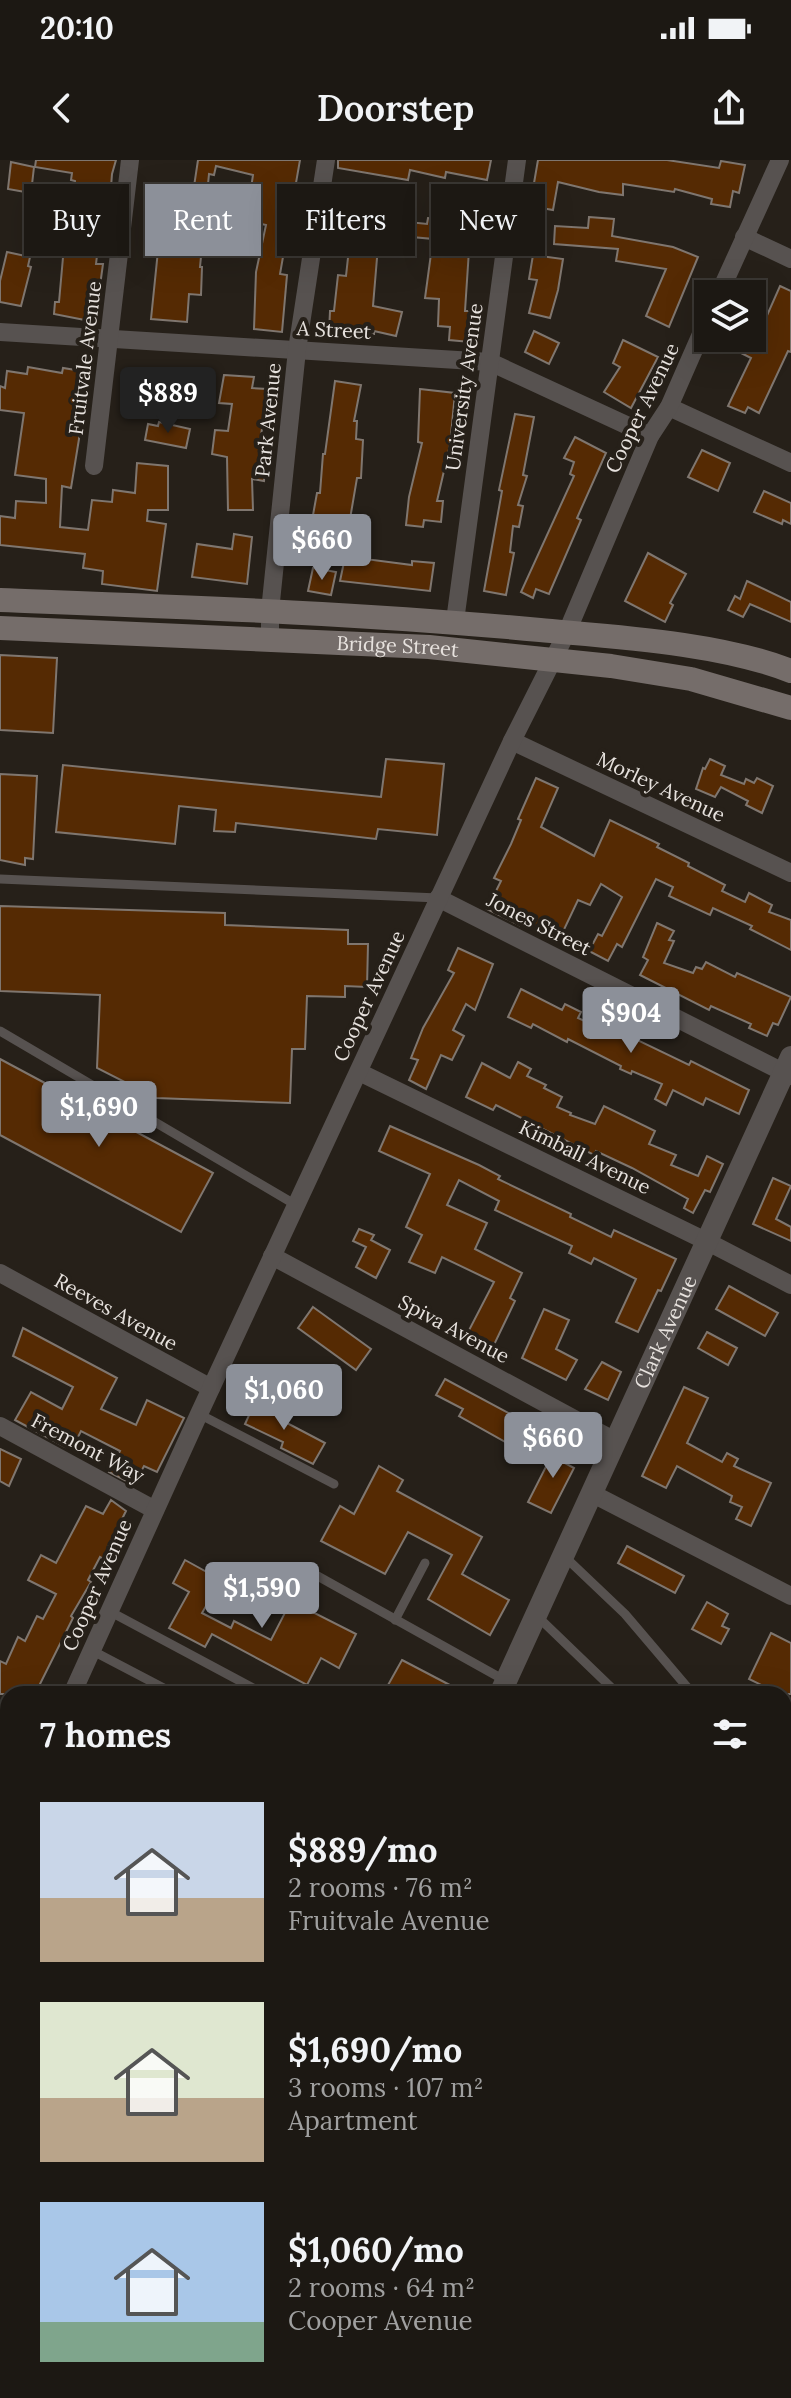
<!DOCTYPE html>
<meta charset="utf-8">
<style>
:root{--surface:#1c1813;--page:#292521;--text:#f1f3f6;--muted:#a0a0a0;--line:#3a3733;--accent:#8c9099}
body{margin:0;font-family:Lora,serif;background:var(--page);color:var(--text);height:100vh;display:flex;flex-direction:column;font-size:30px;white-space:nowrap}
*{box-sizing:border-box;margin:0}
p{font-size:26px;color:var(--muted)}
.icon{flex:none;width:44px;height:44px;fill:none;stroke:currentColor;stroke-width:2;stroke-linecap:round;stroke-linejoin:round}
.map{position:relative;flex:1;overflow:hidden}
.panel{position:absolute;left:0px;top:1526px;width:792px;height:712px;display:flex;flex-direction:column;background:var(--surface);border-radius:24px 24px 0 0;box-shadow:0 8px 32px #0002,0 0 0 2px var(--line)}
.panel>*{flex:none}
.banner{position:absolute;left:24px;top:24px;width:744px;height:72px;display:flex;gap:16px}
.tools{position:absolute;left:694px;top:120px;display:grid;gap:16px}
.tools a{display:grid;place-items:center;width:72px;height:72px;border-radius:0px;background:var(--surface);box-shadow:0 8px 32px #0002,0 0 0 2px var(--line);font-size:40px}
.price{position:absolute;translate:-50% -68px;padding:0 18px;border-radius:8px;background:var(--accent);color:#fff;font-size:26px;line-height:52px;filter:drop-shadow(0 2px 4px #0008)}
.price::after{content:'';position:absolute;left:50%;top:48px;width:24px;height:18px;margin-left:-12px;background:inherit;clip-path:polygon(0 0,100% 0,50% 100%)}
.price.current{background:#222;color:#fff}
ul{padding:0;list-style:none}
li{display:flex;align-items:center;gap:24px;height:200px;padding:0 40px}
li span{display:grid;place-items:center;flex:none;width:224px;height:160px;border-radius:0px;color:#555}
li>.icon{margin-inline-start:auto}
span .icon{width:96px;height:96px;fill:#fffc;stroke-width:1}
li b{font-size:34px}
h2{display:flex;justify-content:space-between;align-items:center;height:96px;padding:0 40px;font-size:34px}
.chip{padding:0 28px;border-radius:0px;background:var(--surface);box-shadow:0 8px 32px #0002,0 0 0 2px var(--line);font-size:28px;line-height:72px}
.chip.current{background:var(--accent);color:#fff}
.status{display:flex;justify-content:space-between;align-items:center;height:56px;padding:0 40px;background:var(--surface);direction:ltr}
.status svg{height:22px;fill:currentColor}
header{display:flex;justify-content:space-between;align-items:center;height:104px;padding:0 40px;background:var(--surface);font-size:36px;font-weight:600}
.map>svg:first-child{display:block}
.building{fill:#552a03;stroke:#7f766f;stroke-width:2}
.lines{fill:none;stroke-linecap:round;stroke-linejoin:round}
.service{stroke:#575250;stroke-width:9}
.minor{stroke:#575250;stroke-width:18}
.tertiary{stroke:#575250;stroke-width:22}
.secondary{stroke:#756d6a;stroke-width:24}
.labels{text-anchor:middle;stroke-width:8;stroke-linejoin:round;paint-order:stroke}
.street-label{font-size:20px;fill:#e7e2de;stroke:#262019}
</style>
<div class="status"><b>20:10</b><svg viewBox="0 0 49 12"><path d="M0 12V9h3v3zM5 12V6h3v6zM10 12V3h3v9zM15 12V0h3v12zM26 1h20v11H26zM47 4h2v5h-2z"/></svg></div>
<header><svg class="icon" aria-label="back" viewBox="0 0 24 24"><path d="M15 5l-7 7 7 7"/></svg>Doorstep<svg class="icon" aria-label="share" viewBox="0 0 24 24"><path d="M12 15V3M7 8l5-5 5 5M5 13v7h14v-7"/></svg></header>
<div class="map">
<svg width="791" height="2238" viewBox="0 0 791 2238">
<rect width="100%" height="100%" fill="#262019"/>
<g class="building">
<polygon points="36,0 116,0 112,14 109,53 102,53 96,104 103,104 95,162 54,154 55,142 59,142 66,64 72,64 75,21 71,20 72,13 35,7"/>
<polygon points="198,0 300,0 280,114 287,115 282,172 254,169 256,112 266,65 253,62 254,50 248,48 253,15 216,6 214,15 209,14 200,107 202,107 201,135 189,134 187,162 151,159 160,71 171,71 173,41 178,41 180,32 193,33"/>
<polygon points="338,0 491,0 487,20 446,12 445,18 410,10 408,20 338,8"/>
<polygon points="538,0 667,0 719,8 721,1 745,5 739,33 733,31 730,47 711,44 712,39 675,29 674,32 623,24 623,35 599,32 558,22 553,50 530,46"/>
<polygon points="11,2 34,7 31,33 8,29"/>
<polygon points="445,50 475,55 469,90 465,151 471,151 470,182 449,180 450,167 438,166 439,139 425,138 433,79 379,74 373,146 402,152 396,176 374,171 374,174 329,173 330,151 334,151 338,115 346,116 353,52 380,54 380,59 427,64 428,58 444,59"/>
<polygon points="589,57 614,59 612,76 673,87 698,97 669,167 646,156 666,109 616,101 618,89 554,84 555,66 588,68"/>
<polygon points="7,92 30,97 28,106 31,107 21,146 0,142 0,121"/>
<polygon points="533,95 563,99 558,130 550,158 529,153 537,120 529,119"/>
<polygon points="780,126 791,131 791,192 788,191 759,253 748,247 745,253 728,246 751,198 739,192 746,178 752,178 752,165 761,169"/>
<polygon points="534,171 559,183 549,204 525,192"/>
<polygon points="623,180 658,197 631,248 604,232 620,207 613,203"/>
<polygon points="28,207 62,213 63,208 88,212 86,230 79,229 78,239 83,240 79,279 71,328 62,326 60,367 88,370 92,340 112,342 113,330 135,333 137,303 168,306 168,350 148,350 147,361 166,364 157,431 102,424 103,411 83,408 85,394 0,385 0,356 15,358 16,341 46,343 46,319 15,315 24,253 0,250 0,226 5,228 7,211 27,214"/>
<polygon points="148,215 203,217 196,246 183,244 184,233 147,232"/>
<polygon points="224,215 254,217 252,228 267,229 259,292 267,293 264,321 252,319 253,350 228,350 227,297 212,294 215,270 228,271 232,244 219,243"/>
<polygon points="335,221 361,225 354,261 357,261 356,279 363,280 361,318 357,318 350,359 313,355 317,333 320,333 323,294 325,294"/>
<polygon points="420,229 455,233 450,285 437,341 443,341 441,362 424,360 423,367 406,365 409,337 422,283 418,282"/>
<polygon points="515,254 534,257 523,315 527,316 518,345 523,346 519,367 513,366 510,392 514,393 506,435 484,431 502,331 499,330"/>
<polygon points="159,262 190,269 186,288 145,280 148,264 158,266"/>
<polygon points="575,277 606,293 577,358 581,360 549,434 536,429 533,438 521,432 574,316 570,314 574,302 564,298"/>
<polygon points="702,290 730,303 718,331 688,317"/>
<polygon points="764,331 791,343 791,364 783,360 782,364 754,352"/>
<polygon points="234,374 252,377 247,424 192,417 197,384 232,389"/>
<polygon points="347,388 366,392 365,399 412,405 412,401 434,403 430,431 340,421"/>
<polygon points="648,393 686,414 670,443 673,445 665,462 625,441"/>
<polygon points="313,408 336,412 331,435 308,431"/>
<polygon points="747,421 791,442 791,462 750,444 743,457 728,450 735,436 740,439"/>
<polygon points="0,495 57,498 53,573 0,570"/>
<polygon points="386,599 444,604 437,675 378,669 376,679 236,663 235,672 214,671 216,650 179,646 175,684 56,672 63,605 381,637"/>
<polygon points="710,599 725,606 721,615 744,624 746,619 754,623 757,618 773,626 762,653 746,645 748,641 721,627 715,637 696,629 703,608 705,609"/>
<polygon points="0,614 37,616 33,699 25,698 25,705 0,700"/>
<polygon points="536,618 558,628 541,667 594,696 610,660 659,684 657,687 689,703 688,706 725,725 722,731 745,742 749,733 772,745 769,752 791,760 791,790 750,769 752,766 713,748 710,755 669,736 673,727 656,719 622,787 617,784 608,801 589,791 598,774 602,776 622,737 601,724 590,745 578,740 560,778 521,760 519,765 487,749 501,721 494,718 511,684 521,660 518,659"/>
<polygon points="0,746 225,753 225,765 348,770 348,784 368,784 367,827 345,826 345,837 307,836 305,889 292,889 290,943 156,938 97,908 100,835 0,831"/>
<polygon points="657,763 674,771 669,780 674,781 664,803 693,813 696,807 702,809 706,802 735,817 737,813 791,837 778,865 773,863 767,876 749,868 751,864 711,846 709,850 640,815 648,800 643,797"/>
<polygon points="458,788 493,804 475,850 466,844 453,870 464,876 452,900 441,895 426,929 409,920 418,900 411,898 423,868 454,813 448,810"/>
<polygon points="521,829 562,850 565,844 581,852 578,858 621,878 623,873 689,905 691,901 749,930 739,954 706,938 703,945 673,930 666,945 655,939 662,924 632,911 631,914 620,909 621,906 568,879 567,882 533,864 531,868 508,857"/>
<polygon points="0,899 213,1013 181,1072 0,975"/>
<polygon points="518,902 531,909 527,916 546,925 544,928 562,937 557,947 571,953 570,955 595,964 604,946 655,971 649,984 676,995 671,1005 698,1016 707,996 723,1004 710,1032 705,1030 693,1053 684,1048 688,1039 632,1008 596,991 594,995 496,945 493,950 466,937 482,903 510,918"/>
<polygon points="390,966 479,1005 500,1016 498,1019 571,1054 570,1057 611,1077 614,1070 676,1099 661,1131 658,1130 638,1172 616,1162 636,1119 594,1098 591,1104 569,1093 572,1086 495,1050 499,1041 459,1020 447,1045 487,1063 475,1089 522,1113 510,1138 515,1141 492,1189 466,1176 494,1122 442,1097 435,1113 409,1102 422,1075 406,1067 430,1014 379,991"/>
<polygon points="773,1018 791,1026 776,1059 791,1067 791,1081 753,1064"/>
<polygon points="359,1069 374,1075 371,1080 390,1090 376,1118 356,1107 366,1087 353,1081"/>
<polygon points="729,1126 778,1153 765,1176 716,1149"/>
<polygon points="313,1147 371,1189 356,1210 298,1168"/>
<polygon points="544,1149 569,1160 556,1189 577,1200 566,1220 522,1198"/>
<polygon points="23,1168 117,1218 101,1249 136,1265 147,1240 184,1258 157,1312 144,1306 134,1325 109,1312 120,1291 81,1271 75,1283 69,1280 65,1287 15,1260 31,1232 62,1249 73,1227 13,1196"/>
<polygon points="707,1172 737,1188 728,1205 698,1188"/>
<polygon points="602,1202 621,1212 608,1240 585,1229"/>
<polygon points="445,1219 538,1269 525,1293 459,1256 463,1249 436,1235"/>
<polygon points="684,1227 708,1238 687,1283 722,1302 727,1293 738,1299 734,1306 771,1323 751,1366 736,1359 742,1347 730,1342 732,1336 677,1306 666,1328 642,1316"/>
<polygon points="256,1240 288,1256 285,1262 325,1283 313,1304 281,1288 283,1282 245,1264"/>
<polygon points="559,1281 571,1287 563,1302 574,1308 551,1353 528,1342"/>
<polygon points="0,1289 21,1299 9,1326 0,1321"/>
<polygon points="379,1306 403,1320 397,1331 482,1377 462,1414 509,1440 490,1475 428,1439 452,1395 408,1372 385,1414 321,1381 340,1346 354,1354"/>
<polygon points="111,1340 126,1351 108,1387 110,1387 105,1400 100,1397 88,1420 91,1422 71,1456 73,1458 35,1534 0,1534 0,1501 6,1504 18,1477 25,1481 37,1456 43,1459 56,1434 28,1420 41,1395 56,1403 86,1346 103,1354"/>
<polygon points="627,1386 684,1416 675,1433 618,1403"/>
<polygon points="185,1400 221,1420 202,1453 231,1468 234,1461 271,1480 291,1441 356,1474 339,1508 321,1498 307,1525 212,1474 205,1487 169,1468 189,1432 173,1423"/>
<polygon points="707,1442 728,1454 722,1466 729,1469 721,1484 692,1469"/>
<polygon points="771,1473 791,1483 791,1534 780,1534 749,1519"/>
<polygon points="402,1500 467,1534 383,1534"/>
</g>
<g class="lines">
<g class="service">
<polyline points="0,719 438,738"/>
<polyline points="0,871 296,1045"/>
<polyline points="199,1254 334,1324"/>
<polyline points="564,1396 625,1454 693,1534"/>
<polyline points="314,1414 506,1521"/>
<polyline points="109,1451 264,1534"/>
<polyline points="537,1456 618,1534"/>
<polyline points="395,1460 425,1403"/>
<polyline points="91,1490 175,1534"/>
<polyline points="784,1649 791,1658"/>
<polyline points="0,1840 8,1845"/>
<polyline points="784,1876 791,1883"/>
<polyline points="0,2022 4,2024"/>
</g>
<g class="minor">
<polyline points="744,77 791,99"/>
<polyline points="719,134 780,0"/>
<polyline points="0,172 490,202 650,276"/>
<polyline points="669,247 791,303"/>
<polyline points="94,306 130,0"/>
<polyline points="455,461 517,0"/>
<polyline points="270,479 270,451 297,190 326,0"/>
<polyline points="512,581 791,713"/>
<polyline points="438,738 791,916"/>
<polyline points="359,912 708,1082 791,1125"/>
<polyline points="272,1096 615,1281"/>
<polyline points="0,1113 211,1228"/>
<polyline points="0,1266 155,1350"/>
<polyline points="591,1333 791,1436"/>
<polyline points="72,1534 199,1254 512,581 567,472 650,276 669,247 708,158"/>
<polyline points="0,1695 8,1677"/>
<polyline points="0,1787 8,1792"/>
<polyline points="784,1987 791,1972"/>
<polyline points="281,2230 296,2238"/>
<polyline points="763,2230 777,2238"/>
<polyline points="688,2238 692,2230"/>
</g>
<g class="tertiary">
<path id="s1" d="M 500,1534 L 791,897"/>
<polyline points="174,2238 178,2230"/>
</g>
<g class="secondary">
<path d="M 0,440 C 180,447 360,453 540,470 C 617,477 720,483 791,511"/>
<path id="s2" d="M 0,468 L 429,487 L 611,506 L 691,519 L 791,548"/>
</g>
</g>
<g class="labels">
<g class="street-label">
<text transform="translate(334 170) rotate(3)" y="7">A Street</text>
<text transform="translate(85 198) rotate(-83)" y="7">Fruitvale Avenue</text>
<text transform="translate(464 227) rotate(-82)" y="7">University Avenue</text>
<text transform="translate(642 248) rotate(-64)" y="7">Cooper Avenue</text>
<text transform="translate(268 260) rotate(-84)" y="7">Park Avenue</text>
<text dy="7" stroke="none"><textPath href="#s2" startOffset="398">Bridge Street</textPath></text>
<text transform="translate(661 627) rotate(25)" y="7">Morley Avenue</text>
<text transform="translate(539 764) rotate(27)" y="7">Jones Street</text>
<text transform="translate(369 836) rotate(-65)" y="7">Cooper Avenue</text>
<text transform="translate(585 997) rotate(26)" y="7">Kimball Avenue</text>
<text transform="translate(116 1152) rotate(29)" y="7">Reeves Avenue</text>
<text transform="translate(454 1169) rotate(28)" y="7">Spiva Avenue</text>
<text dy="7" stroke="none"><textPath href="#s1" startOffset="398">Clark Avenue</textPath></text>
<text transform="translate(88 1288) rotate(28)" y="7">Fremont Way</text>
<text transform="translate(97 1425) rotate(-66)" y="7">Cooper Avenue</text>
</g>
</g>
</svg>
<div class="tools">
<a><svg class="icon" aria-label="layers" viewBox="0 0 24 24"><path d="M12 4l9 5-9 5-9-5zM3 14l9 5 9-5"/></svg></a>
</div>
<b class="price current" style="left:168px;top:275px">$889</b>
<b class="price" style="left:322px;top:422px">$660</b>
<b class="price" style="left:631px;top:895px">$904</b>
<b class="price" style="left:99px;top:989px">$1,690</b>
<b class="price" style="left:284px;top:1272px">$1,060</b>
<b class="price" style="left:553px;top:1320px">$660</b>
<b class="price" style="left:262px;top:1470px">$1,590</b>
<div class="banner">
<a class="chip">Buy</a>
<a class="chip current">Rent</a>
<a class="chip">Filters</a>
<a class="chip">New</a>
</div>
<section class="panel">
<h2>7 homes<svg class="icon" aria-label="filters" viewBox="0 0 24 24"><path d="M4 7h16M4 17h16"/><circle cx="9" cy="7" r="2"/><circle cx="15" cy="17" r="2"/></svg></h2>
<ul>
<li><span style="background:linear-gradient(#c9d6e8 60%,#b9a48a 0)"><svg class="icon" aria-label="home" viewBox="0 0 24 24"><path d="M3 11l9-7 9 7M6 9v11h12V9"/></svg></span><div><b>$889/mo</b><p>2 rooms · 76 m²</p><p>Fruitvale Avenue</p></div></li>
<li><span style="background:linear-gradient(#dfe7d0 60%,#b9a48a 0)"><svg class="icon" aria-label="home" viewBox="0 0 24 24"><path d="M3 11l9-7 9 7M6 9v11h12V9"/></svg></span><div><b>$1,690/mo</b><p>3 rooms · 107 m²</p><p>Apartment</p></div></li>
<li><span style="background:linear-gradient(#a9c7e8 75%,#7fa58c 0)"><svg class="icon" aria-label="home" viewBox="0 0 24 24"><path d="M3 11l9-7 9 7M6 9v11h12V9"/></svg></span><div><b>$1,060/mo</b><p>2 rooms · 64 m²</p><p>Cooper Avenue</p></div></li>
</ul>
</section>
</div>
